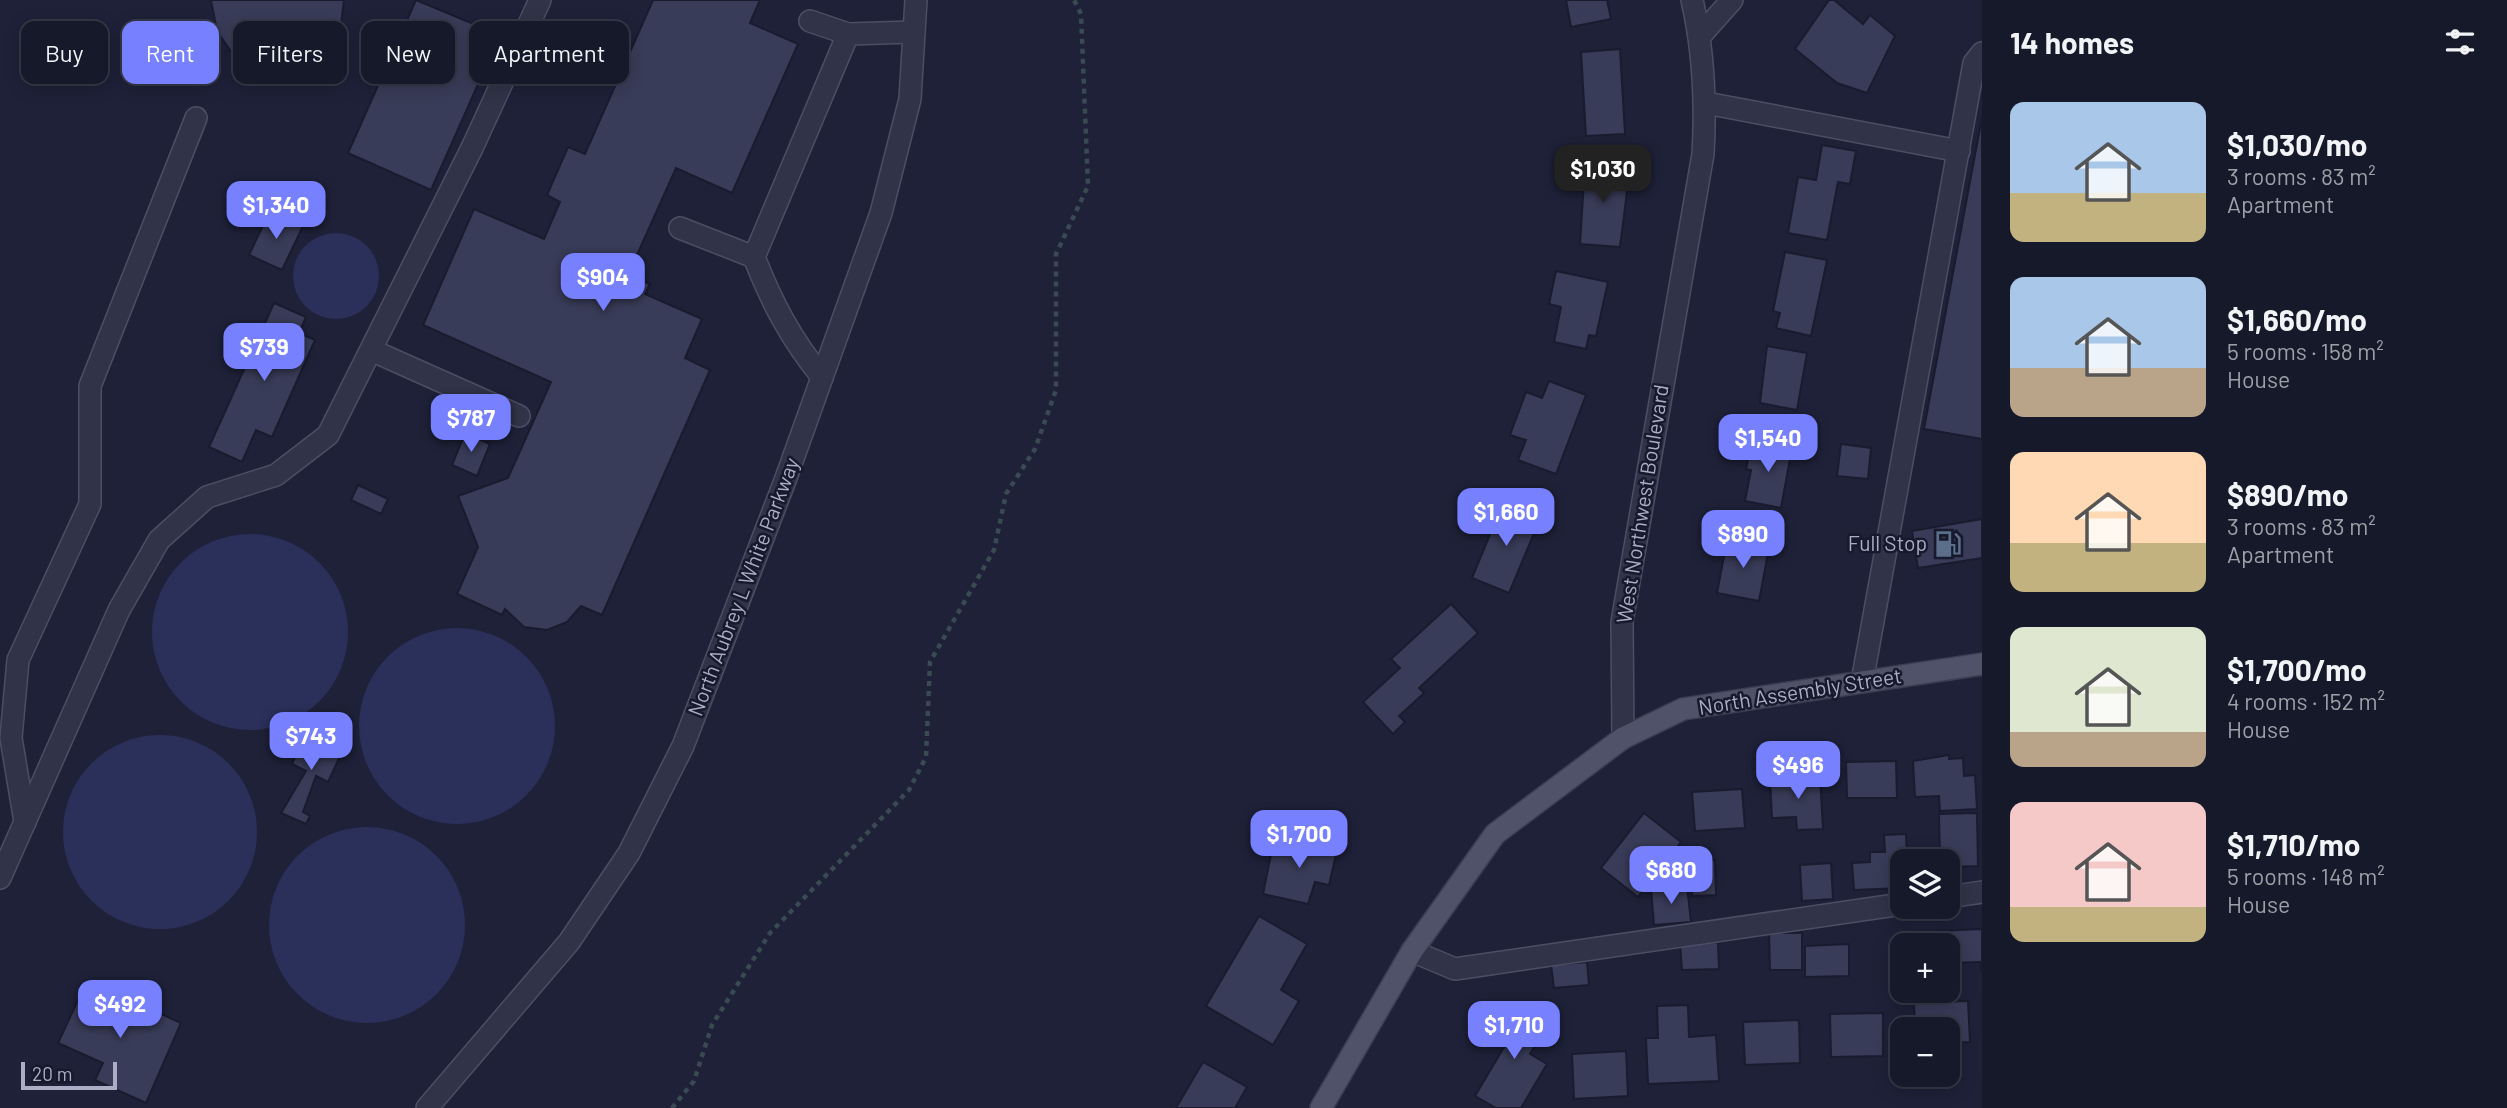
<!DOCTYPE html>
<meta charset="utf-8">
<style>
:root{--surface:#16192a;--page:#1f2232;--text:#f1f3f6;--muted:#9ea0a8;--line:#353847;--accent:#7781ff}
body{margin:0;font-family:Barlow,sans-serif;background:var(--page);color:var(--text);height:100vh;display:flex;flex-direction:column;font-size:26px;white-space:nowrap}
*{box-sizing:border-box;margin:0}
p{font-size:23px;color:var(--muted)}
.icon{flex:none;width:38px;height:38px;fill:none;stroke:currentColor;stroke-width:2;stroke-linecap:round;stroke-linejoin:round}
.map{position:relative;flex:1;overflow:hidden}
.details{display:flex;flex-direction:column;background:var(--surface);width:525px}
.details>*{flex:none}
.top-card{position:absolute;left:21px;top:21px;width:665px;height:63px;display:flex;gap:14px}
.tools{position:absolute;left:1890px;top:849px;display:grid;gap:14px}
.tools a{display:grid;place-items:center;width:70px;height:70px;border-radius:14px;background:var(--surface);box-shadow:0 4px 18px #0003,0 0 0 2px var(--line);font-size:35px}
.scale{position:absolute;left:21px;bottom:18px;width:96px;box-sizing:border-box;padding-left:7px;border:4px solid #abadc6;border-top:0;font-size:19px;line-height:24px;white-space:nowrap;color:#abadc6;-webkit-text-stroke:5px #17192d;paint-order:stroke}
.price{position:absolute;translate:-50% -60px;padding:0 16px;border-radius:14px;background:var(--accent);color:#fff;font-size:23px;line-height:46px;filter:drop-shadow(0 2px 4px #0008)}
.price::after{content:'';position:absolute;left:50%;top:42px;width:21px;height:16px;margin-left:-10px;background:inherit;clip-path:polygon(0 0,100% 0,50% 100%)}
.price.active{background:#222;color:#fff}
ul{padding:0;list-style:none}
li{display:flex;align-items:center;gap:21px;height:175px;padding:0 28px}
li span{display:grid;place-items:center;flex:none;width:196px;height:140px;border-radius:14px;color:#555}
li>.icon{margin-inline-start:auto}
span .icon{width:84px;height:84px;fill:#fffc;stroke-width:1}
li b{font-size:30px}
h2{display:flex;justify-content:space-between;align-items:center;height:84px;padding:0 28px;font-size:30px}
.chip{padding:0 24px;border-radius:14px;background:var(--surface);box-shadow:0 4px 18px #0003,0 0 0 2px var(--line);font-size:24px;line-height:63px}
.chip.active{background:var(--accent);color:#fff}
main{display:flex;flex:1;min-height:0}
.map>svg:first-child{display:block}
.water{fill:#2a305a}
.building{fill:#393c58;stroke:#191b2f;stroke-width:2}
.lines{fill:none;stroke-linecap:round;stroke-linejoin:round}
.minor-casing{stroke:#4c4e64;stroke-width:24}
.major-casing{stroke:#3b3d52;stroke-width:24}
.path{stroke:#3a4a53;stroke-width:4.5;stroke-dasharray:5 5;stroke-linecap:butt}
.minor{stroke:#313448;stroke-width:21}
.major{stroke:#4f5269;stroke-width:21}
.labels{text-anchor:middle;stroke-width:5;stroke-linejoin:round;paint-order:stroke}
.street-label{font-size:21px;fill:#abadc6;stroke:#17192d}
.poi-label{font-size:21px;fill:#abadc6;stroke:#17192d;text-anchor:end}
</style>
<main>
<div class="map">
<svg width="1982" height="1108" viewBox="0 0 1982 1108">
<rect width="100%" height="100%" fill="#1e2138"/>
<g class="water">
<circle cx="336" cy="276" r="43"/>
<circle cx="250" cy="632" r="98"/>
<circle cx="457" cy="726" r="98"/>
<circle cx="160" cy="832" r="97"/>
<circle cx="367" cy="925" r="98"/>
</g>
<g class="building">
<polygon points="211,0 344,0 341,25 327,48 306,63 281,70 255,66 232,53 217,31"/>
<polygon points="416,0 500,35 431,190 348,153"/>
<polygon points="653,0 760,0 750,23 798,44 732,193 676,168 628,275 650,284 645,294 702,319 685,358 710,370 602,615 581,606 567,622 547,630 524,627 505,609 502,615 457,594 478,547 458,496 508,478 551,382 423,325 474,209 544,239 560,202 547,195 568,147 585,154"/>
<polygon points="1566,0 1607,0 1611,19 1571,27"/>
<polygon points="1829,0 1834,0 1863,24 1870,15 1895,36 1867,93 1837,83 1795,49"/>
<polygon points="1620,49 1625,134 1586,136 1581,52"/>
<polygon points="1982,117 1982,439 1924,429"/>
<polygon points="1822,145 1856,151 1850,184 1838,182 1827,240 1788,233 1798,177 1816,180"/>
<polygon points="1585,164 1625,166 1624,185 1628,184 1620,247 1580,244"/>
<polygon points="270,211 303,226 282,270 249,255"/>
<polygon points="1785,252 1827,260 1811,336 1776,328 1780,313 1773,311"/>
<polygon points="1556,271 1608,282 1596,336 1589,335 1586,349 1554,342 1561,307 1549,304"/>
<polygon points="274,303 306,317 299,333 315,340 272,437 256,430 242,462 209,447"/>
<polygon points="1767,346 1807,353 1797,410 1760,403"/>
<polygon points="1549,381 1586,395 1556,474 1518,460 1526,440 1510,435 1526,392 1542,398"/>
<polygon points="465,433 490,444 477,476 452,465"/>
<polygon points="1752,441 1792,448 1781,508 1745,501 1751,470 1746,469"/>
<polygon points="1841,444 1871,448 1868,479 1837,476"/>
<polygon points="358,485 388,499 381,514 351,500"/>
<polygon points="1503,503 1540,519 1509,593 1472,578"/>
<polygon points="1982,519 1982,558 1918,568 1912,531"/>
<polygon points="1727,540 1769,548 1759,601 1717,593"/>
<polygon points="1451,604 1478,633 1419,688 1424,693 1399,716 1405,722 1393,734 1363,702 1400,668 1391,659"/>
<polygon points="306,732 343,750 328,782 316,776 303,812 310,816 306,824 281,813 306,771 292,764"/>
<polygon points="1949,755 1949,759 1963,758 1964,776 1975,775 1977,809 1940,811 1939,796 1915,797 1913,761"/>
<polygon points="1896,761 1897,798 1847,798 1846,762"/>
<polygon points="1820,776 1823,829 1797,830 1796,817 1772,818 1770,779"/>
<polygon points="1742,789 1745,828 1695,831 1692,792"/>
<polygon points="1644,813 1681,842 1638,897 1601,868"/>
<polygon points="1977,813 1978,866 1948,867 1948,861 1940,861 1939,814"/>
<polygon points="1906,834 1907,861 1902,861 1902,888 1854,890 1852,863 1870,862 1870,852 1885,852 1884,835"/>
<polygon points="1300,838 1338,846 1329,885 1315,882 1308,904 1263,894 1273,844 1296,849"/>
<polygon points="1715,860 1716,895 1692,896 1691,861"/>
<polygon points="1831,863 1833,899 1802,901 1800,865"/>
<polygon points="1687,886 1691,922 1654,925 1651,889"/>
<polygon points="1259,916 1307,944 1281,990 1299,1001 1273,1045 1206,1006"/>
<polygon points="1982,929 1982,973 1980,962 1948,963 1948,945 1938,945 1937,931"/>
<polygon points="1769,933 1802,933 1802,970 1770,970"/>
<polygon points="1718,942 1719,969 1682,970 1680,944"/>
<polygon points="1849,944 1849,976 1805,977 1805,946"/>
<polygon points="1587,962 1589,985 1554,988 1551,965"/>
<polygon points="87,981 181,1023 146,1103 95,1080 103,1063 58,1043"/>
<polygon points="1968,1001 1970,1042 1948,1043 1948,1029 1915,1029 1914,1003"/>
<polygon points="1512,1003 1548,1024 1530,1054 1547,1064 1521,1108 1496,1108 1475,1096 1507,1042 1493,1034"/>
<polygon points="1688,1005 1689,1037 1716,1035 1719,1081 1648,1084 1646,1038 1658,1038 1657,1006"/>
<polygon points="1883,1013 1883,1056 1831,1057 1830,1014"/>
<polygon points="1799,1020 1800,1063 1745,1065 1743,1022"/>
<polygon points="1626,1051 1628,1096 1574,1099 1572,1054"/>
<polygon points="1203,1062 1247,1087 1235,1108 1176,1108"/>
</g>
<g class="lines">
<defs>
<g id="minor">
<polyline points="810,21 848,34"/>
<polyline points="1700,36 1732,0"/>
<polyline points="1706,103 1959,151"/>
<polyline points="680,228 754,257"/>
<polyline points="371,350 519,416"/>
<path d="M 822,377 C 791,339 772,303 754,257 L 848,34 L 914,32"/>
<polyline points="1862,682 1974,63 1982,53"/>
<path d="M 1623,738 L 1622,622 L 1703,154 C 1706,102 1704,52 1692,0"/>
<polyline points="25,822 11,738 18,660 90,504 90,386 196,118"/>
<polyline points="0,878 119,610 159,540 207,497 276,475 328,435 472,148 540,0"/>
<polyline points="1948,897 1982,892"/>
<polyline points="1412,951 1455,969 1902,904"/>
<polyline points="427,1108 569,942 629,853 683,746 786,478 881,213 910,99 916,0"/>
</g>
<polyline id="major" points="1321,1108 1412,951 1495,834 1623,738 1683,709 1982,664"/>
</defs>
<use href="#minor" class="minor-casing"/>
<use href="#major" class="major-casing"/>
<polyline class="path" points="672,1108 694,1081 712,1025 770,933 909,790 926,757 930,662 994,550 1006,494 1035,449 1056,390 1056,254 1088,186 1081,14 1074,0"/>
<use href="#minor" class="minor"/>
<use href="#major" class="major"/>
</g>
<defs>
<symbol id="fuel-bare" viewBox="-9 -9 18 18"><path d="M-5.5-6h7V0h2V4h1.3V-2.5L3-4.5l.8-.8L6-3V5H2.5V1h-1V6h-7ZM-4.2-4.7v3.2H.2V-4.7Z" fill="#5c6f8a" stroke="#17192d" stroke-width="2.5" paint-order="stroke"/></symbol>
</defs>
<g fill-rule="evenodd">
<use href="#fuel-bare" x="1929" y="525" width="38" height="38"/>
</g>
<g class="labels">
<g class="street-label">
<text transform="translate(1643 504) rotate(-81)" y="7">West Northwest Boulevard</text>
<text transform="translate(744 587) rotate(-69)" y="7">North Aubrey L White Parkway</text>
<text transform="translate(1800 692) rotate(-9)" y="7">North Assembly Street</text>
</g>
<g class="poi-label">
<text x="1927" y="551">Full Stop</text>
</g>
</g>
</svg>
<div class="tools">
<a><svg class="icon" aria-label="layers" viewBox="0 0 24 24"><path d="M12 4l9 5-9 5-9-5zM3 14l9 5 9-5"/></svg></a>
<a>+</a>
<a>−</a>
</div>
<div class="scale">20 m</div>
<b class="price active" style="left:1603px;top:205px">$1,030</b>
<b class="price" style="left:276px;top:241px">$1,340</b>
<b class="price" style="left:603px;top:313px">$904</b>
<b class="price" style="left:264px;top:383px">$739</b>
<b class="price" style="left:471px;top:454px">$787</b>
<b class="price" style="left:1768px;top:474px">$1,540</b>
<b class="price" style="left:1506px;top:548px">$1,660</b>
<b class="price" style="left:1743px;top:570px">$890</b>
<b class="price" style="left:311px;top:772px">$743</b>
<b class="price" style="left:1798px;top:801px">$496</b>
<b class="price" style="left:1299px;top:870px">$1,700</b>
<b class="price" style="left:1671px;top:906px">$680</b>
<b class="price" style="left:120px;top:1040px">$492</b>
<b class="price" style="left:1514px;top:1061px">$1,710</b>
<div class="top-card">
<a class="chip">Buy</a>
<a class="chip active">Rent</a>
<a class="chip">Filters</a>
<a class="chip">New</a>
<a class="chip">Apartment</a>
</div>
</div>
<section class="details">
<h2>14 homes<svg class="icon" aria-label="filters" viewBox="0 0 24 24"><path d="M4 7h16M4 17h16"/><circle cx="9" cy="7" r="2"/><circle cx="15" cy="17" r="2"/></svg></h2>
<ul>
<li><span style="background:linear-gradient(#a9c7e8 65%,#c2b280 0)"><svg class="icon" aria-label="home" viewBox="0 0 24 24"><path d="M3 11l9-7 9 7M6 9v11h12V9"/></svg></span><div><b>$1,030/mo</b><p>3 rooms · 83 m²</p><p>Apartment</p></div></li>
<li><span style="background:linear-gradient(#a9c7e8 65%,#b9a48a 0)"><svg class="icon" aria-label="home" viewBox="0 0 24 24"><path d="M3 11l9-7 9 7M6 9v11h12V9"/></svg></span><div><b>$1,660/mo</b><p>5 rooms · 158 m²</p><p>House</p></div></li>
<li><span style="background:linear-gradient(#ffd9b3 65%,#c2b280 0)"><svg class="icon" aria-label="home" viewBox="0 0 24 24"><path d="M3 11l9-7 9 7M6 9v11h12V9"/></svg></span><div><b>$890/mo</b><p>3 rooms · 83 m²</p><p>Apartment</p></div></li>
<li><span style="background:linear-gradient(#dfe7d0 75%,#b9a48a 0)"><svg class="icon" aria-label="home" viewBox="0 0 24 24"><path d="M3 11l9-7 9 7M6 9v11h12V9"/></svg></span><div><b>$1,700/mo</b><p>4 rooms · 152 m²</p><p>House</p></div></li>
<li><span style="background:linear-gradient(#f6c9c9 75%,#c2b280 0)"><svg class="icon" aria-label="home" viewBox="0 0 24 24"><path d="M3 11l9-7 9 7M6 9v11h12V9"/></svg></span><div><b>$1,710/mo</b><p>5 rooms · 148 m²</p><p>House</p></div></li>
</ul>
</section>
</main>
